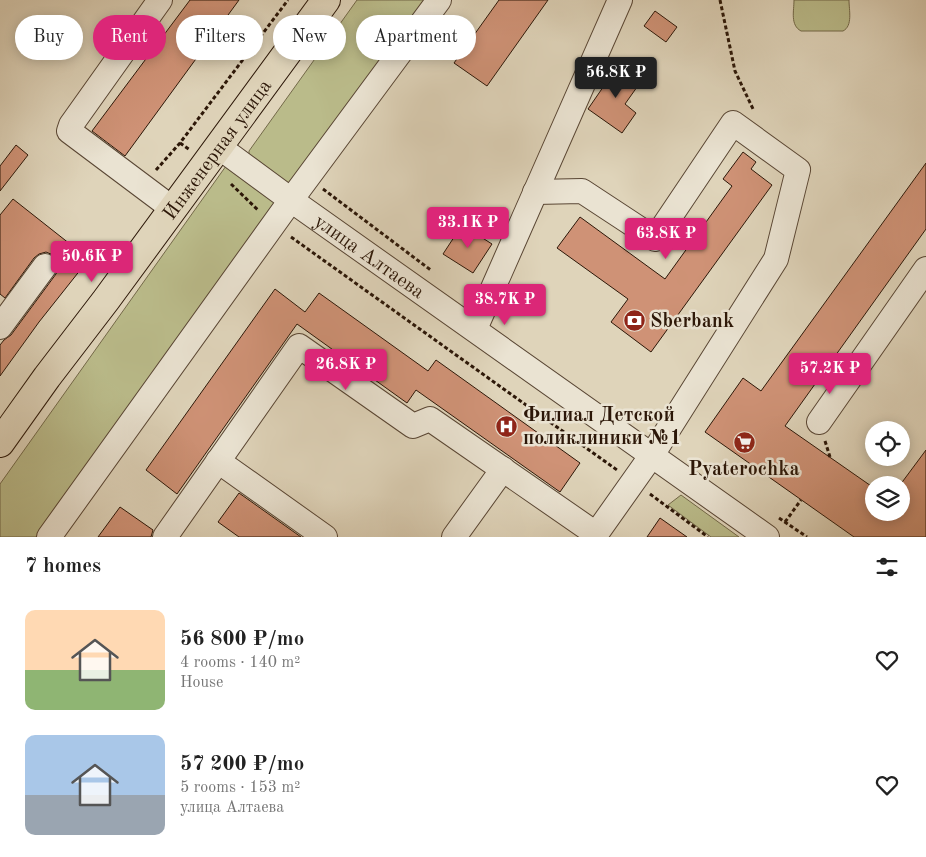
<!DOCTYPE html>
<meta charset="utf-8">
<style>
:root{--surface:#fff;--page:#f2f2f2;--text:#222;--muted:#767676;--accent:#db2777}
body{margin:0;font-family:"Old Standard TT",serif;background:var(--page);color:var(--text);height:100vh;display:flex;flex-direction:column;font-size:19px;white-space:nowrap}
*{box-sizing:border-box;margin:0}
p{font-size:16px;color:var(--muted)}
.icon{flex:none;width:28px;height:28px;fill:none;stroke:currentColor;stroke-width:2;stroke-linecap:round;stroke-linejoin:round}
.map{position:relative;height:537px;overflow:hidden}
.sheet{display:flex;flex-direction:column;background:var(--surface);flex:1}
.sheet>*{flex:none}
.banner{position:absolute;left:15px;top:15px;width:500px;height:45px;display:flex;gap:10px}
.controls{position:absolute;left:865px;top:421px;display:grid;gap:10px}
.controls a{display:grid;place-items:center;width:45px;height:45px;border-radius:50%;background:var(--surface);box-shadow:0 2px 12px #0003;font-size:25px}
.price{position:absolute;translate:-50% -42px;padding:0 11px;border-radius:5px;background:var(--accent);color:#fff;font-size:16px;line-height:32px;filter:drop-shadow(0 1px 2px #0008)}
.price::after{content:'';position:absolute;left:50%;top:30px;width:15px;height:11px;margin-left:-8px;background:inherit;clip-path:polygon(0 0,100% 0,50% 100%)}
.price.active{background:#222;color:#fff}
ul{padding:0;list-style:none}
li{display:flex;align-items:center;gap:15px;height:125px;padding:0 25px}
li span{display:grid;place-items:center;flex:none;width:140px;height:100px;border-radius:10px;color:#555}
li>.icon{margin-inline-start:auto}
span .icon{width:60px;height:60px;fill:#fffc;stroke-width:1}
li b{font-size:21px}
h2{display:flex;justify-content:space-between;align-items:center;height:60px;padding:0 25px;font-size:21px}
.tag{padding:0 18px;border-radius:22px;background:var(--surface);box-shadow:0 2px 12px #0003;font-size:18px;line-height:45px}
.tag.active{background:var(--accent);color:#fff}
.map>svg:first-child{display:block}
.green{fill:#babb8a;stroke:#736949}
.building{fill:#cf9276;stroke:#2c1708}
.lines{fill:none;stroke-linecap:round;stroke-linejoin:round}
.minor-casing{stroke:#594634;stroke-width:26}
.major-casing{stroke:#2c1708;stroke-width:30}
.path{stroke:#2c1708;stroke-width:3;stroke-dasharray:4 2.5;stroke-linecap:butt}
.minor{stroke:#eae3d2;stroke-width:24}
.major{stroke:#dfd4ba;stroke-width:28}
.labels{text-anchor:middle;stroke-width:5;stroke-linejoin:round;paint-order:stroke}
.street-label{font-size:20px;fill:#2c1708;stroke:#eae3d2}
.poi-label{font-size:20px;font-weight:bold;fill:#2c1708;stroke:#eae3d2;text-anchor:start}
</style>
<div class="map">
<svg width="926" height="537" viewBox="0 0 926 537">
<rect width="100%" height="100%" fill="#dfd4ba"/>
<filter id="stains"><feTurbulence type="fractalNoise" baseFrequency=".004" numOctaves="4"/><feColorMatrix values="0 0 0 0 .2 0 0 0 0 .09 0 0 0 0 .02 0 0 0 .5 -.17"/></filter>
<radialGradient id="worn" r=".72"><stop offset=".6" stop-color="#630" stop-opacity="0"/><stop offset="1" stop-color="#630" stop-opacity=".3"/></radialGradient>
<g class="green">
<polygon points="357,0 429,0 297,181 276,186 249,164 249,151"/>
<path d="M 794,0 L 849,0 C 849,10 853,26 843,31 L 801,31 C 790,25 794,11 794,0 Z"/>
<polygon points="226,166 277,202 36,537 0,537 0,484"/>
<polygon points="681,495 739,537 711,537 668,505"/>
</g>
<g class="building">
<polygon points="190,0 239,0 125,156 92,131"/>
<polygon points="499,0 548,0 487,86 454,63"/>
<polygon points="655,11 677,27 666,42 644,26"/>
<polygon points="619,64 642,80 625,104 636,113 622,133 588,109"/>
<polygon points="16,145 28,155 0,191 0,166"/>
<polygon points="743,152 756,162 751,169 772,185 651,352 611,322 628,299 557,248 580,217 665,279 732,186 723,179"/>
<polygon points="926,163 926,229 785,426 874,488 874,512 901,512 900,485 926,450 926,537 854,537 705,432 743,378 761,391"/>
<polygon points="13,199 89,259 39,322 0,376 0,345 4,340 11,335 56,274 59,267 57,260 53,255 46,252 39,254 34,258 5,298 0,294 0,215"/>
<polygon points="462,225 492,244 473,273 443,254"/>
<polygon points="275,289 305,312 319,293 428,371 436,360 580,463 560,492 416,390 407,403 297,324 177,494 146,470"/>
<polygon points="239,493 301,537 239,537 218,522"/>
<polygon points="120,507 153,530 151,537 98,537"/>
<polygon points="660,518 687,537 647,537"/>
</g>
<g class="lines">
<defs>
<g id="minor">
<polyline points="160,0 71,125 69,131 173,209"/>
<path id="s1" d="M 219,147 L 291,200 L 767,537"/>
<polyline points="535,192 582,191 655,239 733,123 798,170 776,259 652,455 594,537"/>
<polyline points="0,327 45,266"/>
<polyline points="475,329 620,0"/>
<polyline points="819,422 926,269"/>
<polyline points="218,461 325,537"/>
<polyline points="49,537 291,200 439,0"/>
<polyline points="165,537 299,346 413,426 430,419 596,534"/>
<polyline points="454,537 503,469"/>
</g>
<g id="major">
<path id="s2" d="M 0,443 L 47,377 L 106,300 L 326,0"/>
</g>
</defs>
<use href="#minor" class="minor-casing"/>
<use href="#major" class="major-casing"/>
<g class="path">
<polyline points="720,0 735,71 754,111"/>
<polyline points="180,143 190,150"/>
<polyline points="156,170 180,143 288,0"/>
<polyline points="231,184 259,211"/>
<polyline points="323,189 432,271"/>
<polyline points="291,237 617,470"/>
<polyline points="825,441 830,457"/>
<polyline points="650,494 708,537"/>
<polyline points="779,518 807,537"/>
<polyline points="785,522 801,500"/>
</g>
<use href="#minor" class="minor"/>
<use href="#major" class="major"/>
</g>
<defs>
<symbol id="bank-disc" viewBox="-11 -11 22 22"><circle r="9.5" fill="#8f2418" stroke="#eae3d2"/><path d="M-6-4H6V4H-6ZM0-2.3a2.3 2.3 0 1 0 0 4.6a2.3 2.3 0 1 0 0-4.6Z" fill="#fff"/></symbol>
<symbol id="hospital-disc" viewBox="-11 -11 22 22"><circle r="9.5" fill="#8f2418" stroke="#eae3d2"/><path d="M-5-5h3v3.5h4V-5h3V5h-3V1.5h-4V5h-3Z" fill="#fff"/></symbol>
<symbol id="supermarket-disc" viewBox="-11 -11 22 22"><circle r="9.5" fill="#8f2418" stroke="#eae3d2"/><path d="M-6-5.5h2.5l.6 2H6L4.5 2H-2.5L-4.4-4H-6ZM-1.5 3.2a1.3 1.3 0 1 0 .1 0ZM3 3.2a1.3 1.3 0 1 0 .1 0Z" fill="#fff"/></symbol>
</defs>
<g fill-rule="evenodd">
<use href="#bank-disc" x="622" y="308" width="25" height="25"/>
<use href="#hospital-disc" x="494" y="414" width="25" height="25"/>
<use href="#supermarket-disc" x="732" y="430" width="25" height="25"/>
</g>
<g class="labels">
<g class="street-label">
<text dy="7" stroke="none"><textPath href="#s2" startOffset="365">Инженерная улица</textPath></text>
<text dy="7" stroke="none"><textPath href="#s1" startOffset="186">улица Алтаева</textPath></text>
</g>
<g class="poi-label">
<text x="650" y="327">Sberbank</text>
<text x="523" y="421">Филиал Детской<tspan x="523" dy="23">поликлиники №1</tspan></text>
<text x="744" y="475" text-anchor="middle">Pyaterochka</text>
</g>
</g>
<rect width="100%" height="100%" filter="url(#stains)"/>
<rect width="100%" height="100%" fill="url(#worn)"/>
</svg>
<div class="controls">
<a><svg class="icon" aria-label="locate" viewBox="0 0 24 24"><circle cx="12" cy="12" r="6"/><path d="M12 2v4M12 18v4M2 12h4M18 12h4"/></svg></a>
<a><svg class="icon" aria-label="layers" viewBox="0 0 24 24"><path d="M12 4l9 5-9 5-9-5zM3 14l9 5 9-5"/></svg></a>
</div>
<b class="price active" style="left:616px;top:99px">56.8K ₽</b>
<b class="price" style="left:468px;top:249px">33.1K ₽</b>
<b class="price" style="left:666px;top:260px">63.8K ₽</b>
<b class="price" style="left:92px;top:283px">50.6K ₽</b>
<b class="price" style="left:505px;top:326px">38.7K ₽</b>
<b class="price" style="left:346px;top:391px">26.8K ₽</b>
<b class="price" style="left:830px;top:395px">57.2K ₽</b>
<div class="banner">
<a class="tag">Buy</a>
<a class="tag active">Rent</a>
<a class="tag">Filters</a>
<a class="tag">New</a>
<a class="tag">Apartment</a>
</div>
</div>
<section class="sheet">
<h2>7 homes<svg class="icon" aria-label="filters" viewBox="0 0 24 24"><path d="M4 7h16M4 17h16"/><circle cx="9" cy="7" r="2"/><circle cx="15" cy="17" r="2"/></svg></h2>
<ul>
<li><span style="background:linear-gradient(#ffd9b3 60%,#8fb573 0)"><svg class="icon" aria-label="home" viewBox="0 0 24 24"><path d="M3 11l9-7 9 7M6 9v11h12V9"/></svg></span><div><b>56 800 ₽/mo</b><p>4 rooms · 140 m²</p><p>House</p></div><svg class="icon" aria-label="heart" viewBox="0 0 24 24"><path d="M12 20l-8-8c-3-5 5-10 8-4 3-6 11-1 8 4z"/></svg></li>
<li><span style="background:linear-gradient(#a9c7e8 60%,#9aa5b1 0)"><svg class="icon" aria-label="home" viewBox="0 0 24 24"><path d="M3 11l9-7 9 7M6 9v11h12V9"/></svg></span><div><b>57 200 ₽/mo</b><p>5 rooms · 153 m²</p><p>улица Алтаева</p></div><svg class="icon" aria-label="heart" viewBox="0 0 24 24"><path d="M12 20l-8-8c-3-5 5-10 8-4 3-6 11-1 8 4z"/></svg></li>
</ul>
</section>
